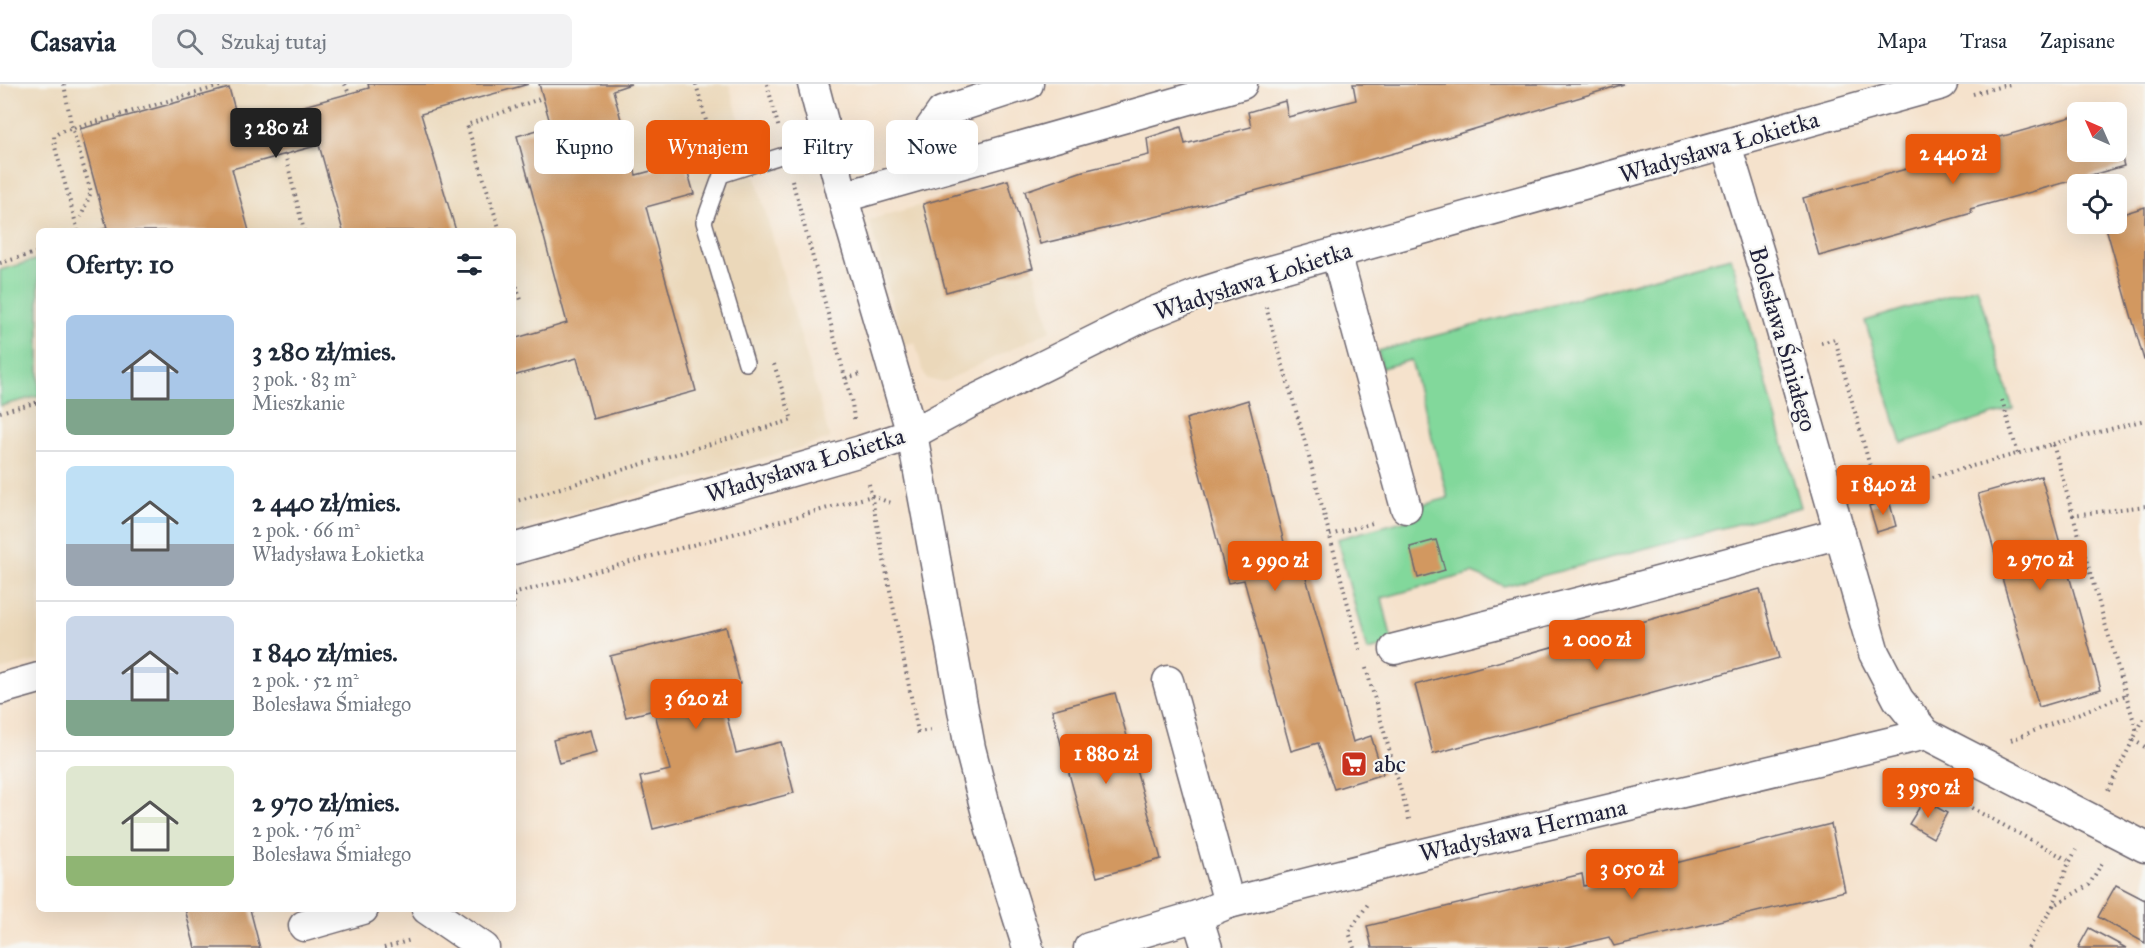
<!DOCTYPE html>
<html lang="pl">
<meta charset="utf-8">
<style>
:root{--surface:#fff;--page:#f2f2f3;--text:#1f2937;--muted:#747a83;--line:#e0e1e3;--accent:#ea580c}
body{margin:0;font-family:"IM FELL Great Primer",serif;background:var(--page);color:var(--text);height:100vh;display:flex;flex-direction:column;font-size:22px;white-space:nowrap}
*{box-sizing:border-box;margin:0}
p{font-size:20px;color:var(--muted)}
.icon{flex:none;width:33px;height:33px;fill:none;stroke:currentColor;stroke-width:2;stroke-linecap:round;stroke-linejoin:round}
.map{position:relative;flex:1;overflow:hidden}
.details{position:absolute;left:36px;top:144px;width:480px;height:684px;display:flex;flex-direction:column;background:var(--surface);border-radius:9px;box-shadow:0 6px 24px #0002}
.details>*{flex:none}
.top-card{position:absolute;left:534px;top:36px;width:570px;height:54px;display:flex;gap:12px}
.needle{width:39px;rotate:315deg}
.tools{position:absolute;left:2067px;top:18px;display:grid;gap:12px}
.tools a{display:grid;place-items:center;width:60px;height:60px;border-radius:9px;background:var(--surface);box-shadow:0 6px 24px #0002;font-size:30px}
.price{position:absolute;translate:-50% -51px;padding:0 14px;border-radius:6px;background:var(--accent);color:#fff;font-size:20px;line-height:39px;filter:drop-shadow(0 2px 3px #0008)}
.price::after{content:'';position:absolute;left:50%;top:36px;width:18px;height:14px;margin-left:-9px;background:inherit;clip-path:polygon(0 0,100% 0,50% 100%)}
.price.current{background:#222;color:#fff}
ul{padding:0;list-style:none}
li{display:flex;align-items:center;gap:18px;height:150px;padding:0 30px}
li+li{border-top:2px solid var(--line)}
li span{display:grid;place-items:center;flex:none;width:168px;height:120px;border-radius:9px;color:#555}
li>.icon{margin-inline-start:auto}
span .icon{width:72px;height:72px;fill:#fffc;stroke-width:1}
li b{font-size:26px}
h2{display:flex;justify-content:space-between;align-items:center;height:72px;padding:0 30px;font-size:26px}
.tag{padding:0 21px;border-radius:9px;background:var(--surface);box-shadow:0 6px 24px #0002;font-size:21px;line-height:54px}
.tag.current{background:var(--accent);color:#fff}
header{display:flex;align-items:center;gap:36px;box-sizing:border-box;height:84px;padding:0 30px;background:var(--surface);border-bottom:2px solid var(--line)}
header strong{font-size:28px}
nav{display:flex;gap:33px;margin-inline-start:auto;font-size:21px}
.search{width:420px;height:54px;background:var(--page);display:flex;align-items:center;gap:15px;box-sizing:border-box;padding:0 21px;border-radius:9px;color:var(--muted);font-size:22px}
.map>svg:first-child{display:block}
.built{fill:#ebd8ba}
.green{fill:#82d89b;stroke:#527d6b;stroke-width:1.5}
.building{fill:#d29861}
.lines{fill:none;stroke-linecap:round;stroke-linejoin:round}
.lane-casing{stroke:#6c656e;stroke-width:18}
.street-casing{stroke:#6c656e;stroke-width:33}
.path{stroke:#6c656e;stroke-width:4;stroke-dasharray:1.5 4.5;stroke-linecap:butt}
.lane{stroke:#fff;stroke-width:15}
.street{stroke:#fff;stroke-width:30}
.labels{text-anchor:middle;stroke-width:4.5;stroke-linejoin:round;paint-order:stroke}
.street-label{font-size:24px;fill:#22223b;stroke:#f6f6f2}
.poi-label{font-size:24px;fill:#22223b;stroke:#f6f6f2;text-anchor:start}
</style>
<header>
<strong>Casavia</strong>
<div class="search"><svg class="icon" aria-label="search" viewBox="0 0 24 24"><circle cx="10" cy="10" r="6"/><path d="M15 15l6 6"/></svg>Szukaj tutaj</div>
<nav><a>Mapa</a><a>Trasa</a><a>Zapisane</a></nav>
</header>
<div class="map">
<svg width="2145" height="864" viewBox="0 0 2145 864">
<rect width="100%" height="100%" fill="#f6f6f2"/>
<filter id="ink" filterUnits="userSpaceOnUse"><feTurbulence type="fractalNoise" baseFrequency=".0167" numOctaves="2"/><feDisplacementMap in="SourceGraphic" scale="12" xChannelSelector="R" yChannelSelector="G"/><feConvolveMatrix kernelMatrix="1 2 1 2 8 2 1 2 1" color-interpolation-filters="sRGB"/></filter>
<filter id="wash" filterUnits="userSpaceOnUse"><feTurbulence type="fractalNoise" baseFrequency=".008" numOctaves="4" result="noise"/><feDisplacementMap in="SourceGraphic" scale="24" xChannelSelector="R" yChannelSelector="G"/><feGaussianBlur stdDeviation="1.35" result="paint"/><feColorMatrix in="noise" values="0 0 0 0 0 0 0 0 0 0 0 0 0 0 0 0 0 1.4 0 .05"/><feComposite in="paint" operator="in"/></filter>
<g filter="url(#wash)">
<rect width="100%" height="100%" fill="#f5e2cc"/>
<g class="built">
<polygon points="0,0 729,0 830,355 513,445 513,147 39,147 39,576 0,586"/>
<polygon points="1008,96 1051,246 946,297 940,298 927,295 923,287 915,258 904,261 869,136"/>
</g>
<g class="green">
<polygon points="1731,173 1801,423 1504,502 1472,489 1382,514 1393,561 1367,567 1337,455 1421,432 1419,422 1448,414 1411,276 1382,284 1378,267"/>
<polygon points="39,175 39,312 0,322 0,186"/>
<polygon points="1977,203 2013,325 1902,359 1865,237"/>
</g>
<g id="blocks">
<g class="building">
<polygon points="368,0 529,0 421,30 456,147 343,147 319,61 232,85 249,147 98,147 107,144 80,45 229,4 239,40 369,4"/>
<polygon points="539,0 631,0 613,6 636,91 685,78 694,110 646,123 696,307 593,335 577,274 513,292 513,255 567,239 517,52 551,42"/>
<polygon points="1353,0 1624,0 1398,68 1184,126 1040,160 1025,107 1083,87 1149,71 1147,54 1181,43 1185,60 1251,43 1248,28 1285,17 1288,33 1356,16"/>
<polygon points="2108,22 2109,28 2088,28"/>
<polygon points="2078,31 2078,68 2116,68 2117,56 2124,82 1970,125 1972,129 1819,172 1803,114 1956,71 1954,66"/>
<polygon points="1008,96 1033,184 946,208 923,120"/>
<polygon points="2145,123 2145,276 2144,276 2105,140 2116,140 2116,132"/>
<polygon points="1248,316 1291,486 1303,483 1353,658 1371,652 1383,690 1334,705 1318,659 1291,667 1244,496 1228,499 1186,335"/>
<polygon points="2041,392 2101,605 2039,623 1978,410"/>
<polygon points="1889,416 1896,442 1877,448 1869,422"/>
<polygon points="1436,456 1445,486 1418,494 1410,463"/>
<polygon points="1760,505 1779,574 1433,670 1415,601"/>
<polygon points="726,543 740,600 720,605 736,669 781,658 794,709 653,745 640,693 670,686 654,626 626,633 610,572"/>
<polygon points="1115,609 1161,775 1097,793 1052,626"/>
<polygon points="590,646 596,669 559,679 553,656"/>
<polygon points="1924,716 1947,729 1933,754 1909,740"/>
<polygon points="1831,740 1845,807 1614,862 1609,853 1563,864 1372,864 1367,842 1582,790 1584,802"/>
<polygon points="2116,801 2145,816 2145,859 2098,833"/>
<polygon points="185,825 250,825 260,864 195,864"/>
<polygon points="2089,844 2126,864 2078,864"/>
</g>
</g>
</g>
<g filter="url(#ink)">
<use href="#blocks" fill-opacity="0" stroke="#6c656e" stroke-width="1.5"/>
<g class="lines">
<defs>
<polyline id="lane" points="746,279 704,138 721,91 828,57"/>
<g id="street">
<polyline points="813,0 848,132 912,350 970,664 992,749 1028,864"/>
<polyline points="1726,61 1771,209 1874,569 1898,615 1926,650 2145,763"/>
<polyline points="934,86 930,69 930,45 942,28 1028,0"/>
<polyline points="843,113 1242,0"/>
<polyline points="1336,169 1406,424"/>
<polyline points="513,465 767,394 861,367 912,350 971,318 1144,232 1201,209 1257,191 1942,0"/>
<polyline points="1395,565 1613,510 1840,449"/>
<polyline points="1168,597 1229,819"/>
<polyline points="0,605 39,594"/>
<polyline points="427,825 484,864"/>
<polyline points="1197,832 1207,864"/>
<polyline points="304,842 363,825"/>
<polyline points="1089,864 1197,832 1229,819 1419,771 1926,650"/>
</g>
</defs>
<use href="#lane" class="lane-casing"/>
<use href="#street" class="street-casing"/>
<g class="path">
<polyline points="64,0 71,40 91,108 81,133"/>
<polyline points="345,0 349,10"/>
<polyline points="696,0 714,66"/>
<polyline points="767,0 779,45"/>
<polyline points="1973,10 2010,0"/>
<polyline points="285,70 304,147"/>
<polyline points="792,96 852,319 854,335"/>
<polyline points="78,147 55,63 54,52 60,48 227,0"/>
<polyline points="500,147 467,41 542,14"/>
<polyline points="0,179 39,168"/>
<polyline points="513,191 521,216"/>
<polyline points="1266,223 1305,358 1360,566"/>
<polyline points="1821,259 1835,255 1877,408"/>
<polyline points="846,294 860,290"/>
<polyline points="2002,316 2018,370"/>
<polyline points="0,328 39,318"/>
<polyline points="2053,360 2145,336"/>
<polyline points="869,400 918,648 932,646"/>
<polyline points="1863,412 2053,360 2073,431 2145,422"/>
<polyline points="513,418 792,336 773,277"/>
<polyline points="2073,431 2137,648"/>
<polyline points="1330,451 1376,438"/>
<polyline points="513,510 872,412 891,419"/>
<polyline points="513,525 515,510"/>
<polyline points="1366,584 1410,739"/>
<polyline points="2011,656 2126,611"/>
<polyline points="2133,656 2145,663"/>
<polyline points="1908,690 2070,777"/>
<polyline points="2108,706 2145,632"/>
<polyline points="2053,822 2067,783 2076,766"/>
<polyline points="384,864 411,856"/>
<polyline points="1354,864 1349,848 1368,820"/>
<polyline points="2028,864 2053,822 2089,801 2102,779"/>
</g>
<use href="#lane" class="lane"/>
<use href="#street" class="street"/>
</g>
</g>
<defs>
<symbol id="supermarket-square" viewBox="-11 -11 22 22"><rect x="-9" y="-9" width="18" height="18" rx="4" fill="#c8321e" stroke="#f6f6f2"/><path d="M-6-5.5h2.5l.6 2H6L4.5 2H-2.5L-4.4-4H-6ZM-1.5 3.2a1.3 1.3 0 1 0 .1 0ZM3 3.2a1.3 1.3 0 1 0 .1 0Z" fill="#fff"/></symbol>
</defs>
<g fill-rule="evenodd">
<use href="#supermarket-square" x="1339" y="665" width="30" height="30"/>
</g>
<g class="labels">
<g class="street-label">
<text transform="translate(1719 63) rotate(-16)" y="8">Władysława Łokietka</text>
<text transform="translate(1253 197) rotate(-18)" y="8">Władysława Łokietka</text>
<text transform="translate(1783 255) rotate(74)" y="8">Bolesława Śmiałego</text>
<text transform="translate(805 381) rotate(-17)" y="8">Władysława Łokietka</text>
<text transform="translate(1523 746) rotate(-13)" y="8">Władysława Hermana</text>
</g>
<g class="poi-label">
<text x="1374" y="688">abc</text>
</g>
</g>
</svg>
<div class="tools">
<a><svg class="needle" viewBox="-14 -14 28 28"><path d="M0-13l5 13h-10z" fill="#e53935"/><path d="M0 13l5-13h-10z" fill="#747a83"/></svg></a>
<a><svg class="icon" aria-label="locate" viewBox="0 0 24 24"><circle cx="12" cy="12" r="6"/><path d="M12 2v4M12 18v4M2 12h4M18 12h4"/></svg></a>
</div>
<b class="price current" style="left:276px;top:75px">3 280 zł</b>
<b class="price" style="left:1953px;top:101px">2 440 zł</b>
<b class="price" style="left:1883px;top:432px">1 840 zł</b>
<b class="price" style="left:2040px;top:507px">2 970 zł</b>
<b class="price" style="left:1275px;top:508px">2 990 zł</b>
<b class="price" style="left:1597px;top:587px">2 000 zł</b>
<b class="price" style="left:696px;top:646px">3 620 zł</b>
<b class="price" style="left:1106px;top:701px">1 880 zł</b>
<b class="price" style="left:1928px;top:735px">3 950 zł</b>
<b class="price" style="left:1632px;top:816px">3 050 zł</b>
<div class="top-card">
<a class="tag">Kupno</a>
<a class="tag current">Wynajem</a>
<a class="tag">Filtry</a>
<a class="tag">Nowe</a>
</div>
<section class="details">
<h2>Oferty: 10<svg class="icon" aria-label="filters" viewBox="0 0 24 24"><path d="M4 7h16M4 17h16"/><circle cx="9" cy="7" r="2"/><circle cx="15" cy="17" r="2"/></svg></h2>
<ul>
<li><span style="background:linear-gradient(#a9c7e8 70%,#7fa58c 0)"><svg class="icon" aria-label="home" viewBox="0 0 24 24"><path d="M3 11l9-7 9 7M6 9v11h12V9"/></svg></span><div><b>3 280 zł/mies.</b><p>3 pok. · 83 m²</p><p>Mieszkanie</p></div></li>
<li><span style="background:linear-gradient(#bfe0f5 65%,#9aa5b1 0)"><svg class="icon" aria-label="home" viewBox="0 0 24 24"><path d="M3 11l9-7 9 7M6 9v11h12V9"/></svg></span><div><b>2 440 zł/mies.</b><p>2 pok. · 66 m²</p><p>Władysława Łokietka</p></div></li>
<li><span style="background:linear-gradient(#c9d6e8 70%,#7fa58c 0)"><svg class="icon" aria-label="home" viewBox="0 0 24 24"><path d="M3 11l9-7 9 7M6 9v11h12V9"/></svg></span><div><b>1 840 zł/mies.</b><p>2 pok. · 52 m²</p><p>Bolesława Śmiałego</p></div></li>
<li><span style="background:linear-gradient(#dfe7d0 75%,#8fb573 0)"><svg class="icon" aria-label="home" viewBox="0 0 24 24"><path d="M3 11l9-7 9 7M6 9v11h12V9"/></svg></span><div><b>2 970 zł/mies.</b><p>2 pok. · 76 m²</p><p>Bolesława Śmiałego</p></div></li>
</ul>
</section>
</div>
